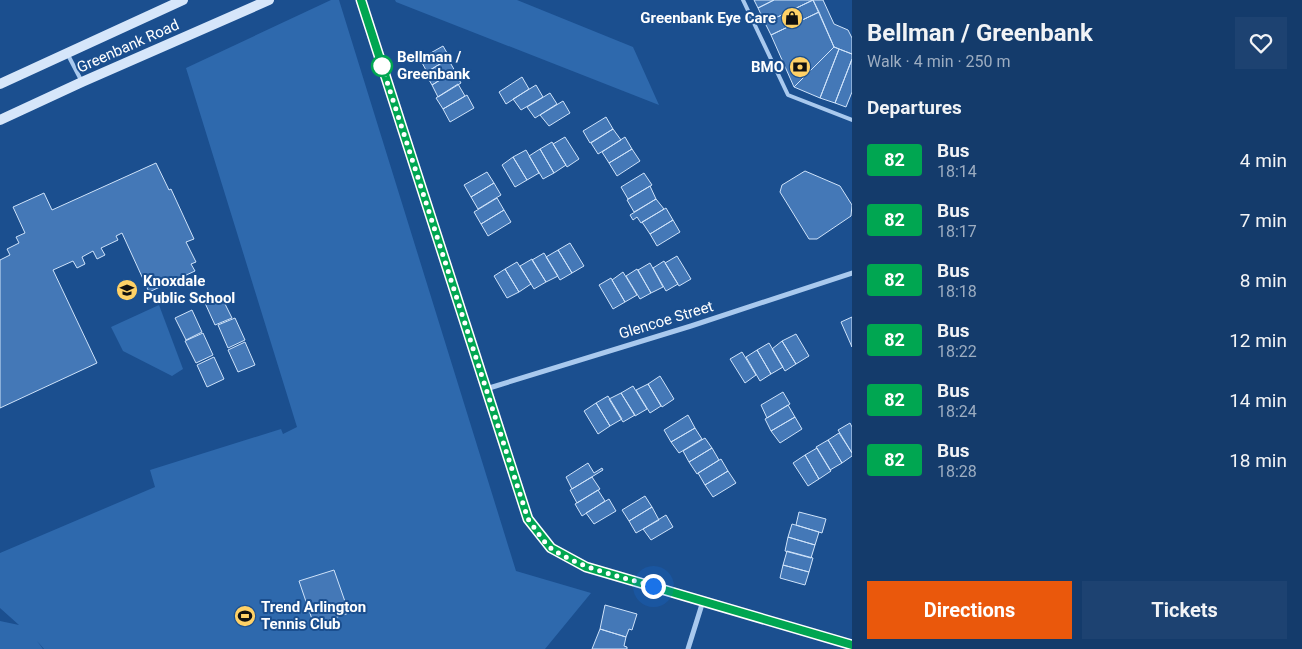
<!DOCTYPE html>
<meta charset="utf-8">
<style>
body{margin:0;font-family:Roboto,sans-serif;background:#1d4271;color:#f1f3f6;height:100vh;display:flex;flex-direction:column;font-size:19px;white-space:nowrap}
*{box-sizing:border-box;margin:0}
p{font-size:16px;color:#9dadc1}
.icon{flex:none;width:28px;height:28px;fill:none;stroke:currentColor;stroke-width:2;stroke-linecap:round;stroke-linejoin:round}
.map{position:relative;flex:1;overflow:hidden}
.drawer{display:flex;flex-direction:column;background:#143b6b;width:450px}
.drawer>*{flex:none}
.badge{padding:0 10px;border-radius:4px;font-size:18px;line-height:32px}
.you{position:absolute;width:25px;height:25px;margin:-12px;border:4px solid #fff;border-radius:50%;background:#1a73e8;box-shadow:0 0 0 8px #1a73e833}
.map>.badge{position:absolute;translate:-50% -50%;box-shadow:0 0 0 2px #fff}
h2{padding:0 15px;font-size:19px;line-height:45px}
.round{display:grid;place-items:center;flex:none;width:52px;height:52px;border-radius:0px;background:#1d4271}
.summary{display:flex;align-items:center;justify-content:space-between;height:85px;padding:0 15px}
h1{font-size:24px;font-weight:700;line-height:38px}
.cta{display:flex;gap:10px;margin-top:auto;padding:10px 15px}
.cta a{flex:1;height:58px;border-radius:0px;background:#ea580c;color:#fff;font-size:20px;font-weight:700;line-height:58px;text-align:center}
.cta a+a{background:#1d4271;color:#f1f3f6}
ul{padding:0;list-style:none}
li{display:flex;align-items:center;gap:15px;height:60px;padding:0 15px}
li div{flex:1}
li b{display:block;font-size:19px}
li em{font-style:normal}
li .badge{min-width:55px;font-weight:700;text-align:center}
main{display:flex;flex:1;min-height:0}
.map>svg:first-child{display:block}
</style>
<main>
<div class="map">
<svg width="852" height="649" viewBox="0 0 852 649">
<rect width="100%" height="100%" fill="#1b4f8f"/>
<path fill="#2e69ad" d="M 331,0 L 339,0 L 516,571 L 591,593 L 545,649 L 44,649 L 37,641 L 43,649 L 0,649 L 0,621 L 19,625 L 0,608 L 0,553 L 155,487 L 150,470 L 281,429 L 283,434 L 297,427 L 186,68 Z
M 395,0 L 517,0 L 633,47 L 659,105 L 396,2 Z
M 159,305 L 183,369 L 172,376 L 123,351 L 111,327 Z"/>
<path fill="#4478b7" stroke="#cfe3fa" d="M 754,0 L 774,0 L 758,8 Z
M 774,0 L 813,0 L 765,23 L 758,8 Z
M 813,0 L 819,12 L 771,35 L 765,23 Z
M 813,0 L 823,0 L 834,24 L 848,30 L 852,38 L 852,54 L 834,47 Z
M 819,12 L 834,47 L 794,87 L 771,35 Z
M 443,46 L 450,58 L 427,72 L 420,59 Z
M 834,47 L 839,49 L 820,98 L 794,87 Z
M 839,49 L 852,54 L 852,59 L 835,103 L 820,98 Z
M 448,59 L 455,71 L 432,85 L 425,73 Z
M 852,59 L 852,92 L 846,107 L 835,103 Z
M 454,71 L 461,83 L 438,97 L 432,85 Z
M 522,77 L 529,89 L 506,104 L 499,92 Z
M 458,84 L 465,96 L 443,109 L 436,98 Z
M 536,85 L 543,97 L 521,110 L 513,99 Z
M 550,93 L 557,104 L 535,118 L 527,107 Z
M 467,95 L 474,108 L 450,122 L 443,109 Z
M 563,101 L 570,113 L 549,126 L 540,115 Z
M 606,117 L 613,129 L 590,143 L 583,131 Z
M 613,129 L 621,140 L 598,154 L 591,143 Z
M 565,137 L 579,159 L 567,167 L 553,144 Z
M 625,137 L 632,149 L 609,163 L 602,152 Z
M 552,142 L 566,165 L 554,173 L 540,149 Z
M 540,149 L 554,173 L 543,179 L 529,156 Z
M 632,149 L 640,161 L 617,176 L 609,163 Z
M 526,150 L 539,173 L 527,180 L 513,157 Z
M 513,157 L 527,180 L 515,187 L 502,165 Z
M 156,163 L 169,190 L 171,189 L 194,239 L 186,242 L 196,262 L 191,264 L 195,271 L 149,292 L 122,233 L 116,236 L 118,240 L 101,248 L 105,255 L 97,259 L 93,251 L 82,257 L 85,264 L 77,268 L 73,261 L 53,270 L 97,363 L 0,408 L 0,260 L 10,255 L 7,249 L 19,243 L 16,237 L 25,233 L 13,207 L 44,193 L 52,210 Z
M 805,171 L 840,186 L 852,205 L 851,216 L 817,239 L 809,239 L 780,192 L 782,185 Z
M 487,172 L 494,183 L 471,197 L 464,185 Z
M 644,173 L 652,185 L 628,199 L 621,187 Z
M 494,183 L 501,195 L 478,209 L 471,197 Z
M 650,186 L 656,199 L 634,212 L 627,200 Z
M 497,198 L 504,210 L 481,224 L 474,212 Z
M 656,199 L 664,209 L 641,223 L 637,217 L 633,220 L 630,215 Z
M 666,208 L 673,220 L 650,234 L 642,222 Z
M 504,210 L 511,222 L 488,236 L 481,224 Z
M 673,220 L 680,232 L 657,246 L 650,234 Z
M 570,243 L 584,266 L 572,273 L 558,250 Z
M 558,250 L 572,273 L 560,280 L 546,257 Z
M 544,253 L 558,276 L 546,282 L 532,260 Z
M 677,256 L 691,279 L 679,286 L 665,263 Z
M 532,259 L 546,282 L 534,289 L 520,266 Z
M 664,261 L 678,284 L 666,291 L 653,268 Z
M 517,262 L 531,284 L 519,292 L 505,269 Z
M 650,263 L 663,287 L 651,293 L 638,270 Z
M 505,269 L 519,292 L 507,298 L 494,276 Z
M 637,269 L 651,293 L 640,299 L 626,276 Z
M 623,272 L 637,295 L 625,302 L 612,280 Z
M 611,278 L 625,302 L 613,309 L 599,285 Z
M 221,296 L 232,318 L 215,325 L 205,303 Z
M 192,310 L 202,332 L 186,340 L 175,318 Z
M 852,317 L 852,347 L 841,322 Z
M 235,318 L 245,340 L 228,348 L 218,325 Z
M 203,333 L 213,355 L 196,363 L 185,341 Z
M 796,334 L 809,356 L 796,364 L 782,341 Z
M 782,341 L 796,364 L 785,371 L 772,349 Z
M 245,342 L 255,365 L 238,372 L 228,350 Z
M 769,343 L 783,367 L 771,374 L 757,350 Z
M 757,350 L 771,374 L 760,381 L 746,357 Z
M 742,352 L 756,375 L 745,383 L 730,359 Z
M 214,357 L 224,379 L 207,387 L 197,365 Z
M 660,376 L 674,399 L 662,407 L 648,384 Z
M 648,384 L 661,406 L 650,413 L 636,390 Z
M 633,386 L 647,409 L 635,416 L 621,393 Z
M 783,392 L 790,404 L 767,418 L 761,405 Z
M 621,393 L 635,415 L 623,422 L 609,399 Z
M 608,396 L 622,419 L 610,426 L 596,403 Z
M 596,403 L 610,426 L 598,434 L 584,411 Z
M 788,405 L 795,417 L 771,431 L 765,419 Z
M 688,415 L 695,428 L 671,442 L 664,430 Z
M 795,417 L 802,429 L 780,443 L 771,431 Z
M 850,423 L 852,427 L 852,453 L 838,430 Z
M 695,428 L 702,439 L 679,453 L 671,442 Z
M 839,433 L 852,453 L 852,456 L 842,463 L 828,440 Z
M 705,438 L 712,448 L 689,462 L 683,451 Z
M 828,440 L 842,463 L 830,470 L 816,447 Z
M 712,448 L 719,460 L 697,474 L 689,462 Z
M 817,448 L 831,471 L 819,479 L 805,455 Z
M 805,455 L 819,479 L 808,486 L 793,463 Z
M 721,459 L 728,471 L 705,485 L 698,473 Z
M 588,463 L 594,473 L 602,468 L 603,470 L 572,489 L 566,477 Z
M 728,471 L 736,483 L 713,497 L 705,485 Z
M 592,477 L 600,489 L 577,503 L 570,490 Z
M 598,490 L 605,501 L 582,516 L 575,504 Z
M 645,496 L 652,507 L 629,521 L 622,510 Z
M 609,499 L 616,511 L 594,524 L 586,513 Z
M 652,507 L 659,520 L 636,533 L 629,521 Z
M 799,512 L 826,519 L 822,533 L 796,525 Z
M 666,515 L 673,527 L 651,540 L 643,529 Z
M 792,524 L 819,532 L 815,545 L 788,537 Z
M 788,537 L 815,545 L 811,558 L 785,551 Z
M 787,551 L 813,558 L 809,572 L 783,565 Z
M 783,565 L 809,572 L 805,585 L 780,578 Z
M 334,570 L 349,613 L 314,625 L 299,581 Z
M 605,605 L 637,614 L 632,630 L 629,629 L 626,637 L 600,629 Z
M 600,629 L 626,637 L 624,646 L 627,647 L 627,649 L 592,649 Z"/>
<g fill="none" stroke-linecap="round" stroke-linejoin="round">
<path stroke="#a9c9ee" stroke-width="4" d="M 743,0 L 788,95 L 852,120
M 67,53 L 81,80"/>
<path stroke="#a9c9ee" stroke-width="5" d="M 486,389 L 691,326 L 852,273
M 688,649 L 703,601"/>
<path stroke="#a9c9ee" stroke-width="9" d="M 361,0 L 528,519 L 551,548 L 586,567 L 852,645"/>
<path stroke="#d6e6fa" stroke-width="10" d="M 0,84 L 183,0
M 0,120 L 82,82 L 269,0"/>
</g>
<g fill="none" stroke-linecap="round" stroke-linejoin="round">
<g stroke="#fff" stroke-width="11">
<path id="line" d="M 361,0 L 528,519 L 551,548 L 586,567 L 852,645"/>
</g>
<use href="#line" stroke="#00a651" stroke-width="8"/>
<path stroke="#fff" stroke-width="5" stroke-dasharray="0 9" d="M 382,66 L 528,519 C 535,528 543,542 552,549 C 582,569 619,576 653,586"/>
</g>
<defs>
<g id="shop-disc" transform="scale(1.125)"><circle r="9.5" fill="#ffd166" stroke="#1b4f8f"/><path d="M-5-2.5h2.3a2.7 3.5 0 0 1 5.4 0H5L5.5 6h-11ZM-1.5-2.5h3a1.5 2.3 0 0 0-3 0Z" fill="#111"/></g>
<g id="bank-disc" transform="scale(1.125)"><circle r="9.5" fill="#ffd166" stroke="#1b4f8f"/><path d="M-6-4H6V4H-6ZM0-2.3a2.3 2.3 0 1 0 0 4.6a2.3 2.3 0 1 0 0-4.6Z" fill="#111"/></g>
<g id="school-disc" transform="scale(1.125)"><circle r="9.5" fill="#ffd166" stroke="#1b4f8f"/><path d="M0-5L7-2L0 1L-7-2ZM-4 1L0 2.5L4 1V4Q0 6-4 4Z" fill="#111"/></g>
<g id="stadium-disc" transform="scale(1.125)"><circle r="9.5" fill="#ffd166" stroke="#1b4f8f"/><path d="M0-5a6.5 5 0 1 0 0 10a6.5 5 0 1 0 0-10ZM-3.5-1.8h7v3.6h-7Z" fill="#111"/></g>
</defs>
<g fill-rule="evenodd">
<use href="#shop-disc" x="792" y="18"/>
<use href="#bank-disc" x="800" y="67"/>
<use href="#school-disc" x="127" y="290"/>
<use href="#stadium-disc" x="245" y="616"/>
</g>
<circle fill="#fff" stroke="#00a651" stroke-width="2.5" cx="382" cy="66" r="10"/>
<g text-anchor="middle" stroke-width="4" stroke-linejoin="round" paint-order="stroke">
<g font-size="15" font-weight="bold" fill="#fff" stroke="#1b4f8f" text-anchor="end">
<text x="776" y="23">Greenbank Eye Care</text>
<text x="784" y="72">BMO</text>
<text x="143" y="286" text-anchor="start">Knoxdale<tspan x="143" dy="17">Public School</tspan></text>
<text x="261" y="612" text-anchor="start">Trend Arlington<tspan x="261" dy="17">Tennis Club</tspan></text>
</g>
<g font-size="15" fill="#fff" stroke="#1b4f8f">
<text transform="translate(128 46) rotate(-24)" y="5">Greenbank Road</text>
<text transform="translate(666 320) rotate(-17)" y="5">Glencoe Street</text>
</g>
<g font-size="15" font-weight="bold" fill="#fff" stroke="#1b4f8f" text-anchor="start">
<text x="397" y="62">Bellman /<tspan x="397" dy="17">Greenbank</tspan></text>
</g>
</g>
</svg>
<div class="you" style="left:653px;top:586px"></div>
</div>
<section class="drawer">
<div class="summary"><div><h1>Bellman / Greenbank</h1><p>Walk · 4 min · 250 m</p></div><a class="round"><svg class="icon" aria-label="heart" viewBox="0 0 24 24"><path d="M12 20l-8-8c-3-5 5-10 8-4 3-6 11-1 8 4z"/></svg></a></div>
<h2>Departures</h2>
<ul>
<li><span class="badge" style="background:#00a651;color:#fff">82</span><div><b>Bus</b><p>18:14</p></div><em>4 min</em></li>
<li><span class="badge" style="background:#00a651;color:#fff">82</span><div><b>Bus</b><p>18:17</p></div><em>7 min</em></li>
<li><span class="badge" style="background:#00a651;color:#fff">82</span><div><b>Bus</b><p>18:18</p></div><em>8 min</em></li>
<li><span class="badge" style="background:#00a651;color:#fff">82</span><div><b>Bus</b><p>18:22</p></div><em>12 min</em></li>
<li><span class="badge" style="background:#00a651;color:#fff">82</span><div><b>Bus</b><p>18:24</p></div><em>14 min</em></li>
<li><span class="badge" style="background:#00a651;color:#fff">82</span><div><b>Bus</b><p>18:28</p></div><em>18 min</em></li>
</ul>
<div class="cta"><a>Directions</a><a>Tickets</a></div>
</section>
</main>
